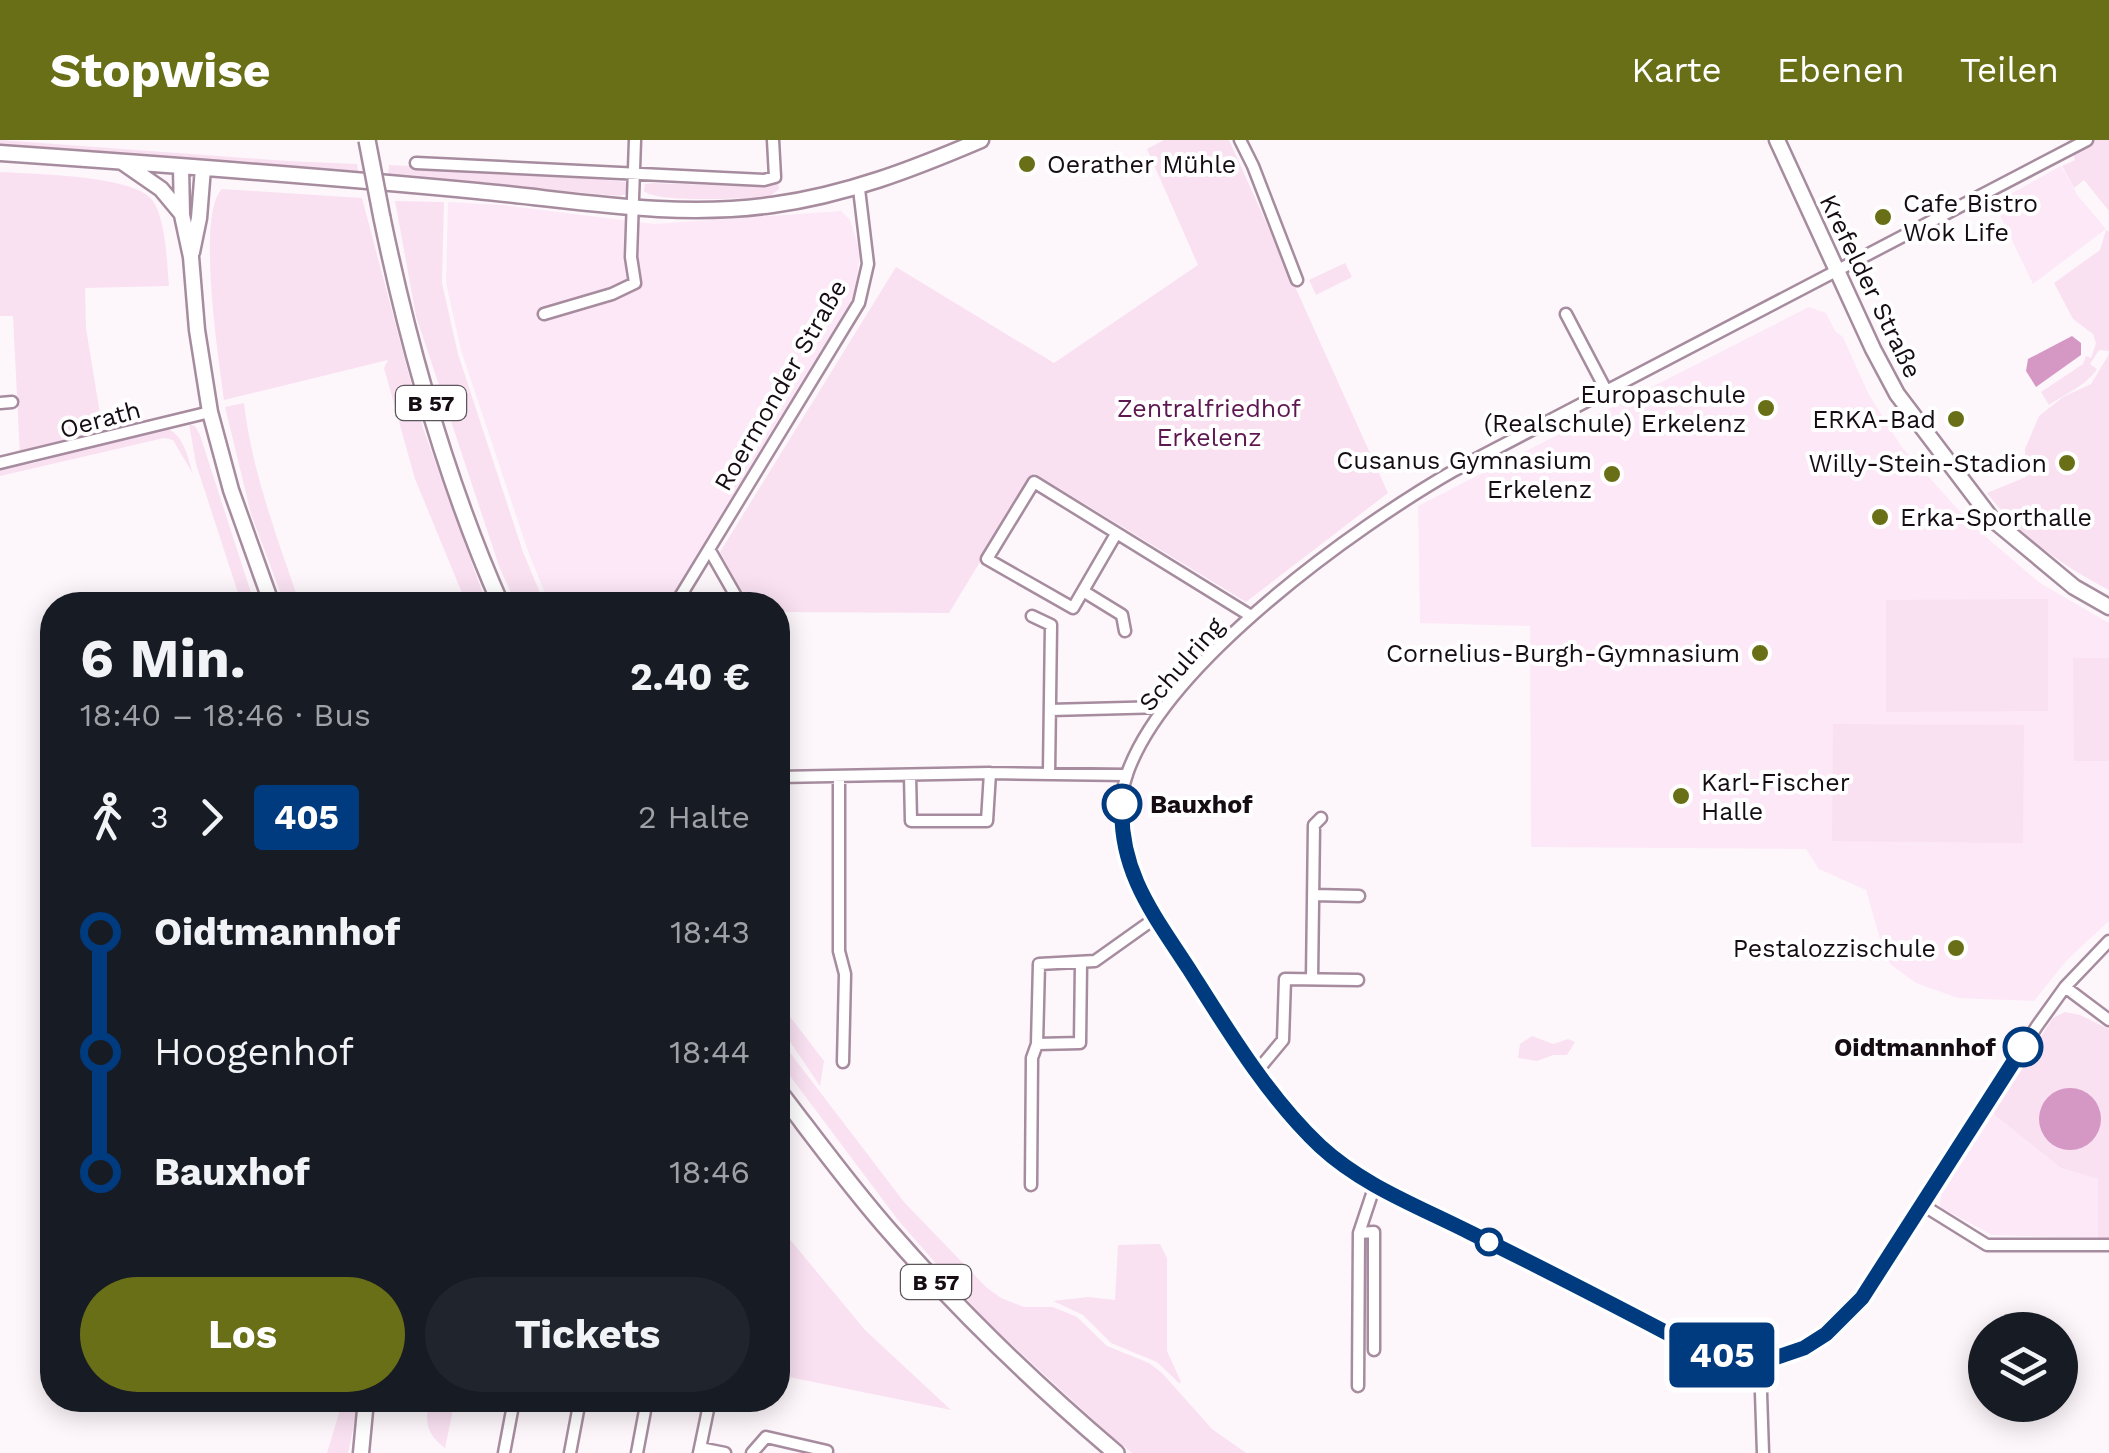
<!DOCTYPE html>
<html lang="de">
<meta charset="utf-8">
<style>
body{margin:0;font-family:"Work Sans",sans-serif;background:#20242c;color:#f1f3f6;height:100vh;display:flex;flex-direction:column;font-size:38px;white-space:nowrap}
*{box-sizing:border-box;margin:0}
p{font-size:32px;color:#9ea1a6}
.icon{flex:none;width:55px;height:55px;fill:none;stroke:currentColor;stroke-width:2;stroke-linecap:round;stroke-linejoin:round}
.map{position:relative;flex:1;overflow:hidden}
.sheet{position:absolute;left:40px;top:452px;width:750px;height:820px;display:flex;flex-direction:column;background:#171b24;border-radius:40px;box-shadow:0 5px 25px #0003}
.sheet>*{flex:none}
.badge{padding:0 20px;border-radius:8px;font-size:35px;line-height:65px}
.fabs{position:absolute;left:1968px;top:1172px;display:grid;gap:20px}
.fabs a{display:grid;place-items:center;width:110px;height:110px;border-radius:50%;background:#171b24;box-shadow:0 5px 25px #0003;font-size:50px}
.map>.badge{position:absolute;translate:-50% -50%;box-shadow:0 0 0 5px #fff}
.legs{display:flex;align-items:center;gap:15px;height:110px;padding:0 40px;font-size:32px}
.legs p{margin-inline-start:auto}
.overview{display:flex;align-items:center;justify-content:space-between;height:170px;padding:0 40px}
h1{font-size:55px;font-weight:700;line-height:75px}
.primary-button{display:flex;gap:20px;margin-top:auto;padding:20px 40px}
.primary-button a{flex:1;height:115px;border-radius:60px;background:#696f16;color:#fff;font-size:40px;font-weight:700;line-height:115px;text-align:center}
.primary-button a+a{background:#20242c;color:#f1f3f6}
ul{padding:0 40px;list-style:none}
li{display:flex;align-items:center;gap:35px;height:120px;font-size:38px}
li i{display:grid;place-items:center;width:15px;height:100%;margin:0 12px;background:currentColor}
li i::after{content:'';width:25px;height:25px;margin:-12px;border:8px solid;border-radius:50%;background:#171b24}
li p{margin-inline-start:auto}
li:first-child i{background:linear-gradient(#0000 50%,currentColor 0)}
li:last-child i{background:linear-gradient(currentColor 50%,#0000 0)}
header{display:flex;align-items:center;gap:60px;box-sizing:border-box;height:140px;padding:0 50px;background:#696f16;color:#fff}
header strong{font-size:48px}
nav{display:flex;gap:55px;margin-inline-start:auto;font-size:35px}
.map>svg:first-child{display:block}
</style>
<header>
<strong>Stopwise</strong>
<nav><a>Karte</a><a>Ebenen</a><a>Teilen</a></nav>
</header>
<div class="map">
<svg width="2109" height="1313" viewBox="0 0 2109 1313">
<rect width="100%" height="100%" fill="#fdf7fb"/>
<path fill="#fde8f7" d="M 2061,26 L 2078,56 L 2106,89 L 2033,144 L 1994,63 Z
M 448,62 L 503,65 L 654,84 L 841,71 L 850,80 L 860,112 L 855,155 L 831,204 L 671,465 L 550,465 L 529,414 L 461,210 L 446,143 Z
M 1809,167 L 1826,173 L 1835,191 L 1843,197 L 1868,253 L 1901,306 L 1972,385 L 2040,443 L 2109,483 L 2109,781 L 2067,820 L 2034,861 L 1958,858 L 1916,843 L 1890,824 L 1884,813 L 1866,750 L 1819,729 L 1806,709 L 1531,707 L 1530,486 L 1420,483 L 1418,366 Z
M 1991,972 L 2061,1028 L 2098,1039 L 2098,1098 L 1992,1095 L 1940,1067 L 1941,1054 Z"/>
<path fill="#f9e1f2" d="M 0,0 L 287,21 L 357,24 L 358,31 L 0,7 Z
M 1164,0 L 1229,0 L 1388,353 L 1246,462 L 1034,333 L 949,473 L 778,472 L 778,465 L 749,465 L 720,412 L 896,127 L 1054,223 L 1198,125 L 1147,9 Z
M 2067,0 L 2109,0 L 2109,71 L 2084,40 L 2074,48 L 2062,26 L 2075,20 Z
M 389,25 L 514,31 L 627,42 L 632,46 L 631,53 L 619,56 L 388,35 Z
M 0,32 C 32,34 136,35 153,61 C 166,80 167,124 169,146 L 85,148 L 86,188 L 103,292 L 20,316 L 13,176 L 0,176 Z
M 778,42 L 779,49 L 768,58 C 742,57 659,64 644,51 L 645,44 L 652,43 L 742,46 Z
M 222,49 L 362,58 L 423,288 L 487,465 L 467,465 L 415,339 L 384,228 L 388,220 L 224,260 C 219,220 196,75 222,49 Z
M 395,61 L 444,62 L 442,143 L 458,214 L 523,412 L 545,465 L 517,465 L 500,429 L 416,176 Z
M 2106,90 L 2109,92 L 2109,211 L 2099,210 L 2090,224 L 2097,229 C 2087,245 2065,254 2049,265 L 2041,252 L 2083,224 L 2086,216 L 2091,218 L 2096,203 L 2093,194 L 2073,179 L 2054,143 L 2100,110 Z
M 1345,123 L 1352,137 L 1316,155 L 1309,140 Z
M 2109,214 L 2109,450 C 2064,427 2017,394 1987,353 L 2026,337 L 2025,309 L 2039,276 L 2063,257 L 2091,244 Z
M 244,263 C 252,333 278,399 300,465 L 285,465 L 251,374 L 225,267 Z
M 189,284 L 195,286 L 200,295 L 255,465 L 242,465 L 196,324 Z
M 161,287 C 183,290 187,315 193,334 L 173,300 L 164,298 L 0,336 L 0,329 L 34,323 Z
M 2048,459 L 2048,571 L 1886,572 L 1886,460 Z
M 2073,518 L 2109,518 L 2109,621 L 2074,621 Z
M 1833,584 L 2024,585 L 2023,703 L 1832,701 Z
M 778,861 L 824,921 L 820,946 L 778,884 Z
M 2065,872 L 2080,875 L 2109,889 L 2109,1098 L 2098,1098 L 2098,1039 L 2061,1028 L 1991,972 L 2053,878 Z
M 1532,896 L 1553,904 L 1568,899 L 1575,902 L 1567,915 L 1553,915 L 1537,921 L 1518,918 L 1520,904 Z
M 778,897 L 904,1062 L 986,1147 L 1001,1158 L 1024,1167 L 1053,1167 L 1077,1177 L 1107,1206 L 1149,1223 L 1162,1233 L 1212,1289 L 1246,1313 L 1132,1313 L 1112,1297 L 984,1179 L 898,1080 L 778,920 Z
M 778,1085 L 865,1190 L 951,1270 L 779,1235 L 789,1184 L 786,1179 L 778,1178 Z
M 1160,1104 L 1167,1118 L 1167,1211 L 1181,1242 L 1179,1243 L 1157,1222 L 1111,1203 L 1083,1175 L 1053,1161 L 1088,1157 L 1115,1160 L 1118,1105 Z
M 343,1260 L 359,1260 L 348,1313 L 327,1313 Z
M 429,1260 L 455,1260 L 445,1308 C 426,1293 425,1284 429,1260 Z"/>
<path fill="#d598c5" d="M 2072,196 L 2081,203 L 2081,215 L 2036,247 L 2026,231 L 2028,219 Z
M2039 979a31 31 0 1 1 62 0a31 31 0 1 1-62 0Z"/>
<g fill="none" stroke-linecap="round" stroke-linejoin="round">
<g stroke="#a68c9e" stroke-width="15">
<path id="street" d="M 1240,0 L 1253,26 L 1297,140
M 2087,0 L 1455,330 C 1355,387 1166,523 1127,634 C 1116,667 1122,707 1135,739 C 1153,786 1187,827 1216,869 C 1248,916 1279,972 1323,1009 C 1373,1050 1434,1073 1491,1102 C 1541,1128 1591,1154 1641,1179 C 1676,1197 1715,1222 1755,1223 C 1804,1224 1851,1174 1876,1137 L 2037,886 L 2065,847 L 2109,801
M 416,23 L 764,40 L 775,37 L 773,0
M 544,174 L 612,154 L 635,143 L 631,117 L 635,0
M 1566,174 L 1607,252
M 0,263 L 12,262
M 0,323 L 210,272
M 1116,394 L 1073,468 L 987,419 L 1034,342 L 1251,476
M 709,409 L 741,465
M 1083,451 L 1122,475 L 1125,491
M 675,465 L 859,163 L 868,124 L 859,49
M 1032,476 L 1051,485 L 1049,633
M 1050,570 L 1164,567
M 910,635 L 911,681 L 987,681 L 990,633
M 778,637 L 990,633 L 1127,635
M 839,637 L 839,811 L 845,834 L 843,922
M 1313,755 L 1359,756
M 1312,839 L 1314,685 L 1321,678
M 2065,847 L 2109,880
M 1037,904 L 1080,903 L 1081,824
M 1258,930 L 1283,900 L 1285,839 L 1358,840
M 1031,1045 L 1032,918 L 1037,904 L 1039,824 L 1095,821 L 1154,779
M 1921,1064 L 1987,1105 L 2109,1105
M 1359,1093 L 1374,1092 L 1374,1210
M 1760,1223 L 1763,1313
M 1358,1246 L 1359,1093 L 1375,1045
M 700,1308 L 725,1313
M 504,1313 L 514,1260
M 570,1313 L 580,1260
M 637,1313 L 647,1260
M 699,1313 L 710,1260
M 752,1313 L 766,1297 L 827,1311"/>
</g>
<g stroke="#a68c9e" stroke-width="19">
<path id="secondary" d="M 1777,0 L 1873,209 L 1897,254 L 1991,378 L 2074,447 L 2109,467
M 0,13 C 159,24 318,36 477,51 C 575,60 673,79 772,65 C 846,55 913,29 981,0
M 122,22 L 161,49 L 181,73
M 181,27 L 182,75 L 191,117 L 197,190 L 210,272 L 231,350 L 272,465
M 192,112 L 199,78 L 203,28
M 361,1313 L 366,1260"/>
</g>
<g stroke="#a68c9e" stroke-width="20">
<path id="primary" d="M 382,78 C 409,208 447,343 501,465
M 778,950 C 815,998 851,1048 892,1094 C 961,1173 1036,1245 1116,1313"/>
</g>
<use href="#street" stroke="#fff" stroke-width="10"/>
<use href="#secondary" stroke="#fff" stroke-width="14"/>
<use href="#primary" stroke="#fff" stroke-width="15"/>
<g stroke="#a68c9e" stroke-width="20" stroke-linecap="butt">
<path id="primary-bridge" d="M 367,0 L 382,78"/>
</g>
<use href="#primary-bridge" stroke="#fff" stroke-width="15"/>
</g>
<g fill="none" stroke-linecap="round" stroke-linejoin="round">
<g stroke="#fff" stroke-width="22">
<path id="line-1" d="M 1122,664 C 1119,732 1154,775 1189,829 C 1227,889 1268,957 1320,1006 C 1363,1046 1420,1067 1471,1093 C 1544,1129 1616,1166 1688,1204 L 1740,1221 L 1760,1223 L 1804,1208 L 1826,1194 L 1862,1158 L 2023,907"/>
</g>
<use href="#line-1" stroke="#003b80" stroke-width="15"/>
</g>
<g fill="#696f16" stroke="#fff" stroke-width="4">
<circle cx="1027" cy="24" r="10"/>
<circle cx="1883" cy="77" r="10"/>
<circle cx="1766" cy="268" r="10"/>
<circle cx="1956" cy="279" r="10"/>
<circle cx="2067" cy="323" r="10"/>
<circle cx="1612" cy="334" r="10"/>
<circle cx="1880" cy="377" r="10"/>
<circle cx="1760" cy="513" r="10"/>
<circle cx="1681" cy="656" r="10"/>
<circle cx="1956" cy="808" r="10"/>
</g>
<g fill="#fff" stroke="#003b80" stroke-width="5">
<circle cx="1122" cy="664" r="18"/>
<circle cx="2023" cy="907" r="18"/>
<circle cx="1489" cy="1102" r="12"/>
</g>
<g text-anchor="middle" stroke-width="8" stroke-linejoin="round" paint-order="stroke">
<g fill="#fff" stroke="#5c565a" stroke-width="2.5">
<rect x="396" y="246" width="70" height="34" rx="8"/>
<rect x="901" y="1125" width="70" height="34" rx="8"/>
</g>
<g font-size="22" font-weight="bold" fill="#160d14">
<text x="431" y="271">B 57</text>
<text x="936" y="1150">B 57</text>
</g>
<g font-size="25" fill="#160d14" stroke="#fff" text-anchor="end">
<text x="1047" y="33" text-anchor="start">Oerather Mühle</text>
<text x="1903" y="72" text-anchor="start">Cafe Bistro<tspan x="1903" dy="29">Wok Life</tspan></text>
<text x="1746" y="263">Europaschule<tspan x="1746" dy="29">(Realschule) Erkelenz</tspan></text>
<text x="1936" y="288">ERKA-Bad</text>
<text x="1592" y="329">Cusanus Gymnasium<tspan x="1592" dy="29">Erkelenz</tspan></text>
<text x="2047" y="332">Willy-Stein-Stadion</text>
<text x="1900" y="386" text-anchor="start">Erka-Sporthalle</text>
<text x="1740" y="522">Cornelius-Burgh-Gymnasium</text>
<text x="1701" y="651" text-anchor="start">Karl-Fischer<tspan x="1701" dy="29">Halle</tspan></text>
<text x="1936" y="817">Pestalozzischule</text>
</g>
<g font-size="25" fill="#160d14" stroke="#fff">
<text transform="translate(1871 146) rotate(64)" y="9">Krefelder Straße</text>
<text transform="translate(780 245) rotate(-60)" y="9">Roermonder Straße</text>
<text transform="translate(100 279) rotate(-15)" y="9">Oerath</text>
<text transform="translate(1181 524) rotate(-49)" y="9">Schulring</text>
</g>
<g font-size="25" fill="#5e1851" stroke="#fff">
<text x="1209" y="277">Zentralfriedhof<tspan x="1209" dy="29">Erkelenz</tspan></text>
</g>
<g font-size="25" font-weight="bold" fill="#160d14" stroke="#fff" text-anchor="start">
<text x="1150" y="673">Bauxhof</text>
<text x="1996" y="916" text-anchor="end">Oidtmannhof</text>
</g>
</g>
</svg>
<div class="fabs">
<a><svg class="icon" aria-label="layers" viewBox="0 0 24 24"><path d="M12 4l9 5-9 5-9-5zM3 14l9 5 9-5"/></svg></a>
</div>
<b class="badge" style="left:1722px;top:1215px;background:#003b80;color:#fff">405</b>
<section class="sheet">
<div class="overview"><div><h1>6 Min.</h1><p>18:40 – 18:46 · Bus</p></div><b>2.40 €</b></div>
<div class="legs"><svg class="icon" aria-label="walk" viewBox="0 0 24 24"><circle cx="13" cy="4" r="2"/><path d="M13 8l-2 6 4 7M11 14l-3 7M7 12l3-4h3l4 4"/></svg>3<svg class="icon" aria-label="forward" viewBox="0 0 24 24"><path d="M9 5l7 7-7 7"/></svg><b class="badge" style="background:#003b80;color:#fff">405</b><p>2 Halte</p></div>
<ul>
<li><i style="color:#003b80"></i><b>Oidtmannhof</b><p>18:43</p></li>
<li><i style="color:#003b80"></i><span>Hoogenhof</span><p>18:44</p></li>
<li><i style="color:#003b80"></i><b>Bauxhof</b><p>18:46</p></li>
</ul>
<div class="primary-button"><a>Los</a><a>Tickets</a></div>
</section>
</div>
